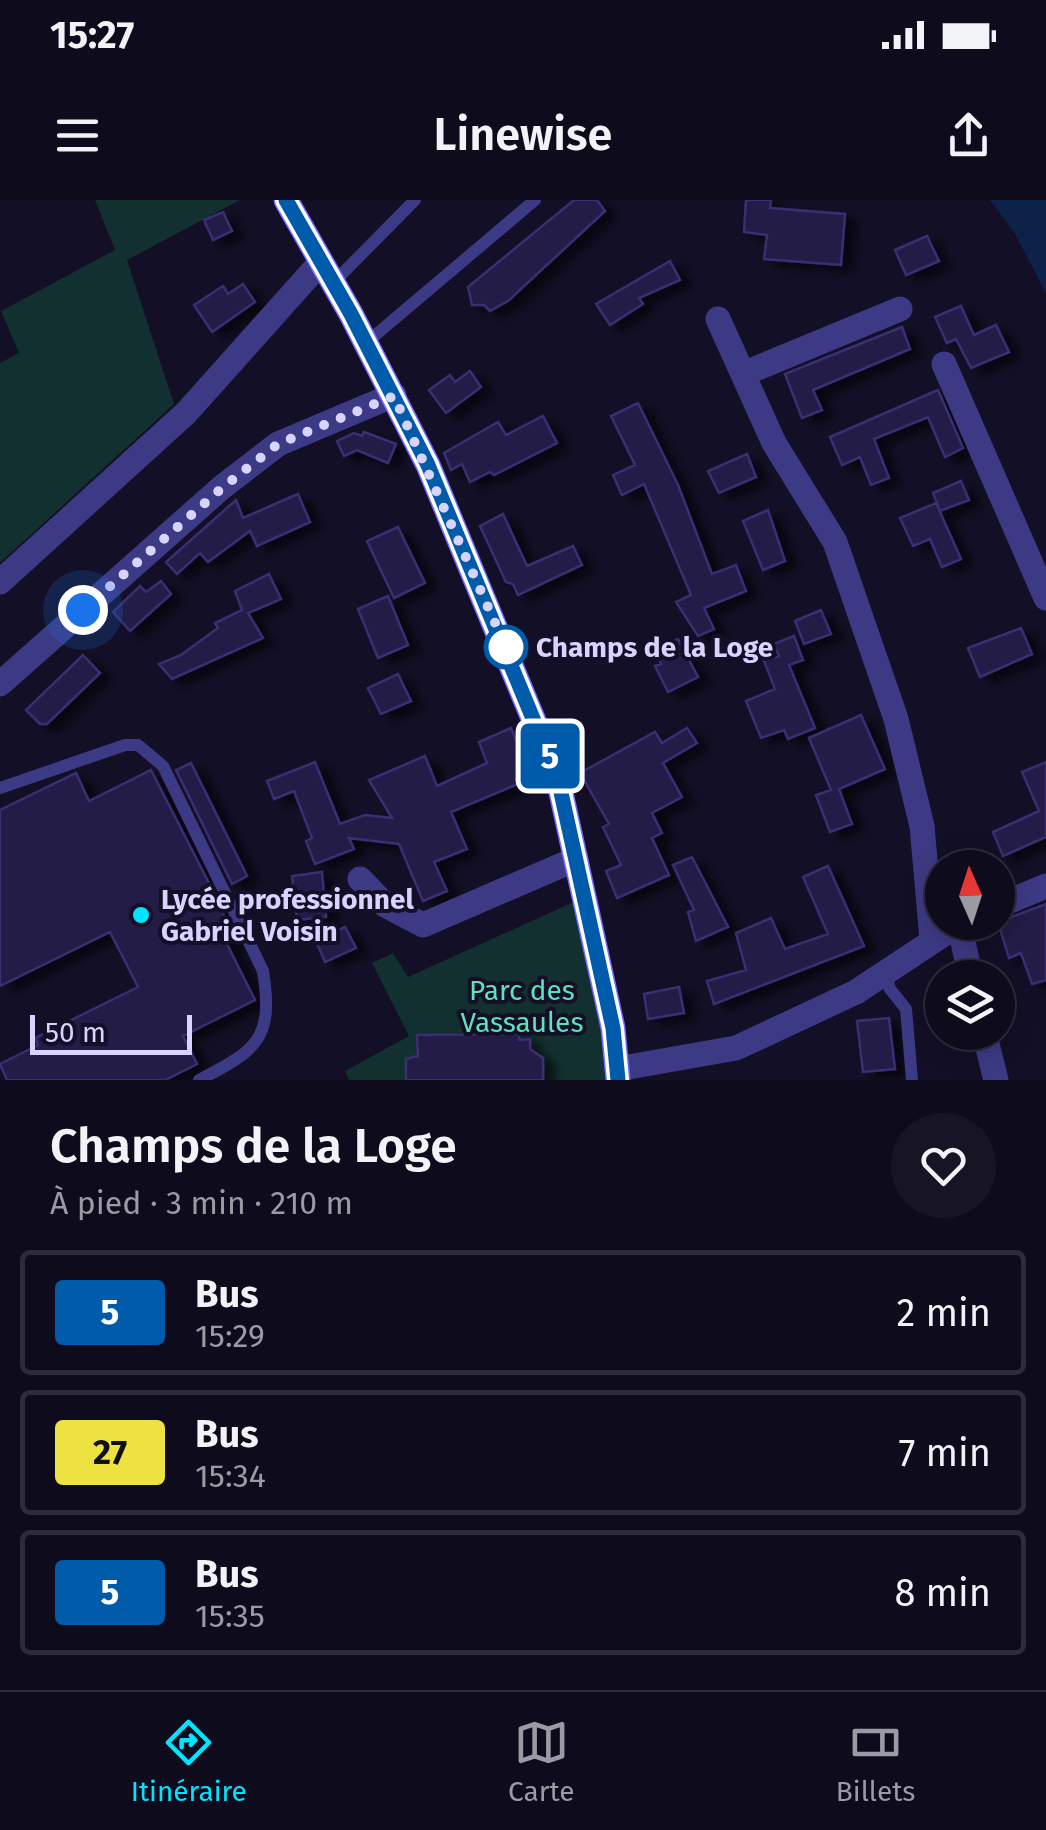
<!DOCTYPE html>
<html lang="fr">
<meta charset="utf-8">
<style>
body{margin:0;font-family:"Fira Sans",sans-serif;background:#171425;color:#f1f3f6;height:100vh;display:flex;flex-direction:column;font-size:38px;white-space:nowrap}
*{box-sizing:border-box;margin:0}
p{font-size:32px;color:#9b9ba3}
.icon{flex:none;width:55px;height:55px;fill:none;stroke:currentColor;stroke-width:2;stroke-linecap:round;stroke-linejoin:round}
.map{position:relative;height:880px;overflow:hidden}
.details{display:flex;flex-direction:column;background:#0e0b1c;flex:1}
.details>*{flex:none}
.badge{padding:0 20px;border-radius:8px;font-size:35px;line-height:65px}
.needle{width:65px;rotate:357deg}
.controls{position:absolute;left:925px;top:650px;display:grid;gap:20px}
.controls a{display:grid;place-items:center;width:90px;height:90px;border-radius:50%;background:#0e0b1c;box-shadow:0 5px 25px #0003,0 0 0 2px #2e2b3b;font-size:50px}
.scale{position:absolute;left:30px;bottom:25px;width:162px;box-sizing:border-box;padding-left:10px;border:5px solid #d9d4ff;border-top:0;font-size:28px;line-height:35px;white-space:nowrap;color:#d9d4ff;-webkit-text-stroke:8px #130f26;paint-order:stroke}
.you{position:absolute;width:50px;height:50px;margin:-25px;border:8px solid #fff;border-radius:50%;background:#1a73e8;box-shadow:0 0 0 15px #1a73e833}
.map>.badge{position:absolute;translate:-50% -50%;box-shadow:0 0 0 5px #fff}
.round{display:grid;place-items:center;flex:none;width:105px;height:105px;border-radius:52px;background:#171425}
.overview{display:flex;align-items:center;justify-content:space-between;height:170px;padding:0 50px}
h1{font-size:48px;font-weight:600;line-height:75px}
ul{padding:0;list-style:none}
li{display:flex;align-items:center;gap:30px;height:125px;margin:0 20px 15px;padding:0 30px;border:5px solid #2e2b3b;border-radius:10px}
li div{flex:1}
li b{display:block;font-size:38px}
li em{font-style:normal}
li .badge{min-width:110px;font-weight:700;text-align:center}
.status{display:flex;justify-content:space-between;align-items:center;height:70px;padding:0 50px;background:#0e0b1c;direction:ltr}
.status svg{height:28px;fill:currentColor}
header{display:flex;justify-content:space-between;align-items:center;height:130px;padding:0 50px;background:#0e0b1c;font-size:45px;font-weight:600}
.menu{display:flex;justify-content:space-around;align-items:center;height:140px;border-top:2px solid #2e2b3b;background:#0e0b1c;font-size:28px;color:#9b9ba3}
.menu a{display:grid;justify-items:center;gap:5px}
.menu .active{color:#00e5ff}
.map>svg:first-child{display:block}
</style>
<div class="status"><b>15:27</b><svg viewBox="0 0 49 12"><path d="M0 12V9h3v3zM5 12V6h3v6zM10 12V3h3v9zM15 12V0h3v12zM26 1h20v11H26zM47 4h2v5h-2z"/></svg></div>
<header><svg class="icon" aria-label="menu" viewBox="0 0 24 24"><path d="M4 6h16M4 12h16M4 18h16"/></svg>Linewise<svg class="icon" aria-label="share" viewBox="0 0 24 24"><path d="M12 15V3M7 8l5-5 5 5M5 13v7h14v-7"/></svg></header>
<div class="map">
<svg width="1046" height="880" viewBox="0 0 1046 880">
<defs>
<filter id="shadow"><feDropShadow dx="11" dy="6" stdDeviation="5" flood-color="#0009"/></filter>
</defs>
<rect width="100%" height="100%" fill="#130f26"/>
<path fill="#12302f" d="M 95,0 L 240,0 L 127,60 L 174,204 L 0,363 L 0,163 L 19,153 L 1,111 L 115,50 Z
M 576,701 L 614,880 L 349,880 L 345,871 L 409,836 L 372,763 L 393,753 L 408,777 Z"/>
<path fill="#0c2248" d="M 990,0 L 1046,0 L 1046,93 L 1014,32 Z"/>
<path fill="#241b47" stroke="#3b2d73" stroke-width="2.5" filter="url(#shadow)" d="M 574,0 L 597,0 L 605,11 L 508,101 L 490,111 L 484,105 L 472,105 L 468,87 Z
M 746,0 L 771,0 L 770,8 L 845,14 L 841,65 L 764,59 L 767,35 L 744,32 Z
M 223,12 L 232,31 L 213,40 L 204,20 Z
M 927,36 L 939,61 L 906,75 L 895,50 Z
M 670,61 L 680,80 L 639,98 L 643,104 L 610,125 L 596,104 Z
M 243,84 L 255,102 L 212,132 L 194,105 L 223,86 L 228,94 Z
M 961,106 L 974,135 L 996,125 L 1009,152 L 971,168 L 956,139 L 947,143 L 935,117 Z
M 902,127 L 910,149 L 813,190 L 822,210 L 802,218 L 785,174 Z
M 470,171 L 481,187 L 446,213 L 429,190 L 450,175 L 455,182 Z
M 938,190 L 963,248 L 945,257 L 928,217 L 874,239 L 889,278 L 871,285 L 860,257 L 842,265 L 830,237 Z
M 638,203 L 678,285 L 712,374 L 736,365 L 746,391 L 704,408 L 714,429 L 698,436 L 676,402 L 691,395 L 644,284 L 622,295 L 613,275 L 635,265 L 611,216 Z
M 543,216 L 557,243 L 494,275 L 490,272 L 470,282 L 462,264 L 451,270 L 444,253 L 498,222 L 506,235 Z
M 364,232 L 396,244 L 388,263 L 357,250 L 344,256 L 337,241 L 354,233 L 362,236 Z
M 747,254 L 756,277 L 719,293 L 708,271 Z
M 961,281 L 969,300 L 940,311 L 933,293 Z
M 298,294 L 310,322 L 257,346 L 250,331 L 208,362 L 200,353 L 177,374 L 166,362 L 236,300 L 243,318 Z
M 936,303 L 961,359 L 942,367 L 930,339 L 913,346 L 900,318 Z
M 768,310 L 785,361 L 763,370 L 743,321 Z
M 503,314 L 527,366 L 573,346 L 582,365 L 518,395 L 513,384 L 506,382 L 480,326 Z
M 398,327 L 425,383 L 394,398 L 367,341 Z
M 269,374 L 281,399 L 248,413 L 263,438 L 172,479 L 159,464 L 181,455 L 218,428 L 215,423 L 242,410 L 235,391 Z
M 161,381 L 171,394 L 130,431 L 113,412 L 140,386 L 146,392 Z
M 388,396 L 408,445 L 378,458 L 358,409 Z
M 821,410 L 831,434 L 804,444 L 795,421 Z
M 1021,428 L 1032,454 L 980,477 L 968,448 Z
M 794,436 L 803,460 L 789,465 L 815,528 L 788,539 L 784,530 L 761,538 L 746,501 L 775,489 L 764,461 L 779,456 L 774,444 Z
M 678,439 L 698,477 L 668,492 L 655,466 L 661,464 L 655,451 Z
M 83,455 L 100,473 L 47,524 L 40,524 L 26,510 Z
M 398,474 L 411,501 L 381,514 L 368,488 Z
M 861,515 L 885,569 L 839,589 L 852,624 L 830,632 L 816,595 L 831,590 L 809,538 Z
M 511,528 L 529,573 L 516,579 L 518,584 L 451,612 L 467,649 L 434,662 L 447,691 L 423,701 L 399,644 L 349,638 L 354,649 L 315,664 L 306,641 L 312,638 L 294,591 L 274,599 L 267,581 L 315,562 L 340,624 L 365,615 L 392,618 L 369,580 L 425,556 L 437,586 L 487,563 L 479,542 Z
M 687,528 L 697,543 L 663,563 L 682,597 L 652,613 L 662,633 L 652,638 L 669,675 L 617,698 L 606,671 L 621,665 L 603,627 L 609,624 L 580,573 L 655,532 L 662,543 Z
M 1046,562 L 1046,637 L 1003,656 L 993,632 L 1039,611 L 1022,572 Z
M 191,563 L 247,676 L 232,684 L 176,570 Z
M 151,570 L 214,693 L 235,740 L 227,744 L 255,800 L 183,836 L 197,864 L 165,880 L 7,880 L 0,864 L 38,845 L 35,838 L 138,787 L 110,732 L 0,786 L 0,610 L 76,573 L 89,601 Z
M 692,657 L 728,727 L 696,741 L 688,712 L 694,710 L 673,665 Z
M 828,666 L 864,746 L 714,804 L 707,781 L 746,770 L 736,733 L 771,718 L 785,749 L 828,734 L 803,677 Z
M 322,672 L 326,717 L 297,720 L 292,676 Z
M 1046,704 L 1046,780 L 1032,784 L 1021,753 L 1009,758 L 998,722 Z
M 345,727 L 356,748 L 325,762 L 316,741 Z
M 679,787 L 684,813 L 648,819 L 644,794 Z
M 889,818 L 895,869 L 863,872 L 857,821 Z
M 519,834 L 519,840 L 530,839 L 530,849 L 543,858 L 543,880 L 406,880 L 406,859 L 418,856 L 417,835 Z"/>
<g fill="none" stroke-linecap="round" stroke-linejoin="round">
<path stroke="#3d3a85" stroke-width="12" d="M 333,83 L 415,0
M 366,143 L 535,0
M 0,588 L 125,545 L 138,545 L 163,566 L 263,771 C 274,839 257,850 199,880
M 885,771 L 890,789 L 906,809 L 912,880"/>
<path stroke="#3d3a85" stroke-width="25" d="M 718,119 L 774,243 L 835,342 L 896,519 L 922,626 L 932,739
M 944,164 L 1046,398
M 743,174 L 900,109
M 0,382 L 186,213 L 321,62
M 0,484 L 221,288 L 278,244 L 394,195
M 360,679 L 385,705 L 423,725 L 576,659
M 998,706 L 1046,686
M 959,724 L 971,778
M 984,832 L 996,880
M 617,869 L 736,848 L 856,792 L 962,722"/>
<path stroke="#6f6bff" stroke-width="25" d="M 286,0 L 351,114 L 428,265 L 558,579 L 613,828 L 618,880"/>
</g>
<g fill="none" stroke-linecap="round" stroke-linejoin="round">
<g stroke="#fff" stroke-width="22">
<path id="line" d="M 286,0 L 351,114 L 428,265 L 558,579 L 613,828 L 618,880"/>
</g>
<use href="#line" stroke="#005baa" stroke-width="15"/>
<path stroke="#d9d4ff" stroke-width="10" stroke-dasharray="0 18" d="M 83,410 L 222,288 L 278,244 L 394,196 L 508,452 L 506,447"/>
</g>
<circle fill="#fff" stroke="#005baa" stroke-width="5" cx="506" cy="447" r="20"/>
<circle fill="#00e5ff" stroke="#130f26" stroke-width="4" cx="141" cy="715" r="10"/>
<g text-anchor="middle" stroke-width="8" stroke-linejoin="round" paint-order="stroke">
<g font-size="28" font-weight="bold" fill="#d9d4ff" stroke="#130f26" text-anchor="start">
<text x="536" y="457">Champs de la Loge</text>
</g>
<g font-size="28" font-weight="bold" fill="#d9d4ff" stroke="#130f26" text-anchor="start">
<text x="161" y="709">Lycée professionnel<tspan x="161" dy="32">Gabriel Voisin</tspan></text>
</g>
<g font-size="28" fill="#5fe0c0" stroke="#130f26">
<text x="522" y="800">Parc des<tspan x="522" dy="32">Vassaules</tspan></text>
</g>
</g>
</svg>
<div class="controls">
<a><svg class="needle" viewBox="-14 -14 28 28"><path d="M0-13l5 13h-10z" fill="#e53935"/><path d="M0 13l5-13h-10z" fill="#9b9ba3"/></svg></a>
<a><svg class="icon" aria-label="layers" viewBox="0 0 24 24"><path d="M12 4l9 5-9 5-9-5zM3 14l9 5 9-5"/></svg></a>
</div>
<div class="scale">50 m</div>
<div class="you" style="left:83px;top:410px"></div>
<b class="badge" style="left:550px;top:556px;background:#005baa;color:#fff">5</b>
</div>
<section class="details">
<div class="overview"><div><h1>Champs de la Loge</h1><p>À pied · 3 min · 210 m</p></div><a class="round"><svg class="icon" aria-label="heart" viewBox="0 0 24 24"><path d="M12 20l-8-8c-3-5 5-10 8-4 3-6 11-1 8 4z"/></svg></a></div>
<ul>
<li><span class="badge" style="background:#005baa;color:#fff">5</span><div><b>Bus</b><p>15:29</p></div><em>2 min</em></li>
<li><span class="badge" style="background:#eee142;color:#111">27</span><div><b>Bus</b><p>15:34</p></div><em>7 min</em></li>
<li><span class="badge" style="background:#005baa;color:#fff">5</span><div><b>Bus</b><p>15:35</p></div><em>8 min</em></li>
</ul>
</section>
<nav class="menu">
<a class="active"><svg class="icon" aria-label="directions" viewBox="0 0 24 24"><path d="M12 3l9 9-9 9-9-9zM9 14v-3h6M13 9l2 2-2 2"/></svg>Itinéraire</a>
<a><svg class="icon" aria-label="map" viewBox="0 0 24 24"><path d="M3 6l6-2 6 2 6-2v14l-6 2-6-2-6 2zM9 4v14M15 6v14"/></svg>Carte</a>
<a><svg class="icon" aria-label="tickets" viewBox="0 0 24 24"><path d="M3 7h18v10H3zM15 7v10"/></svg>Billets</a>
</nav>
